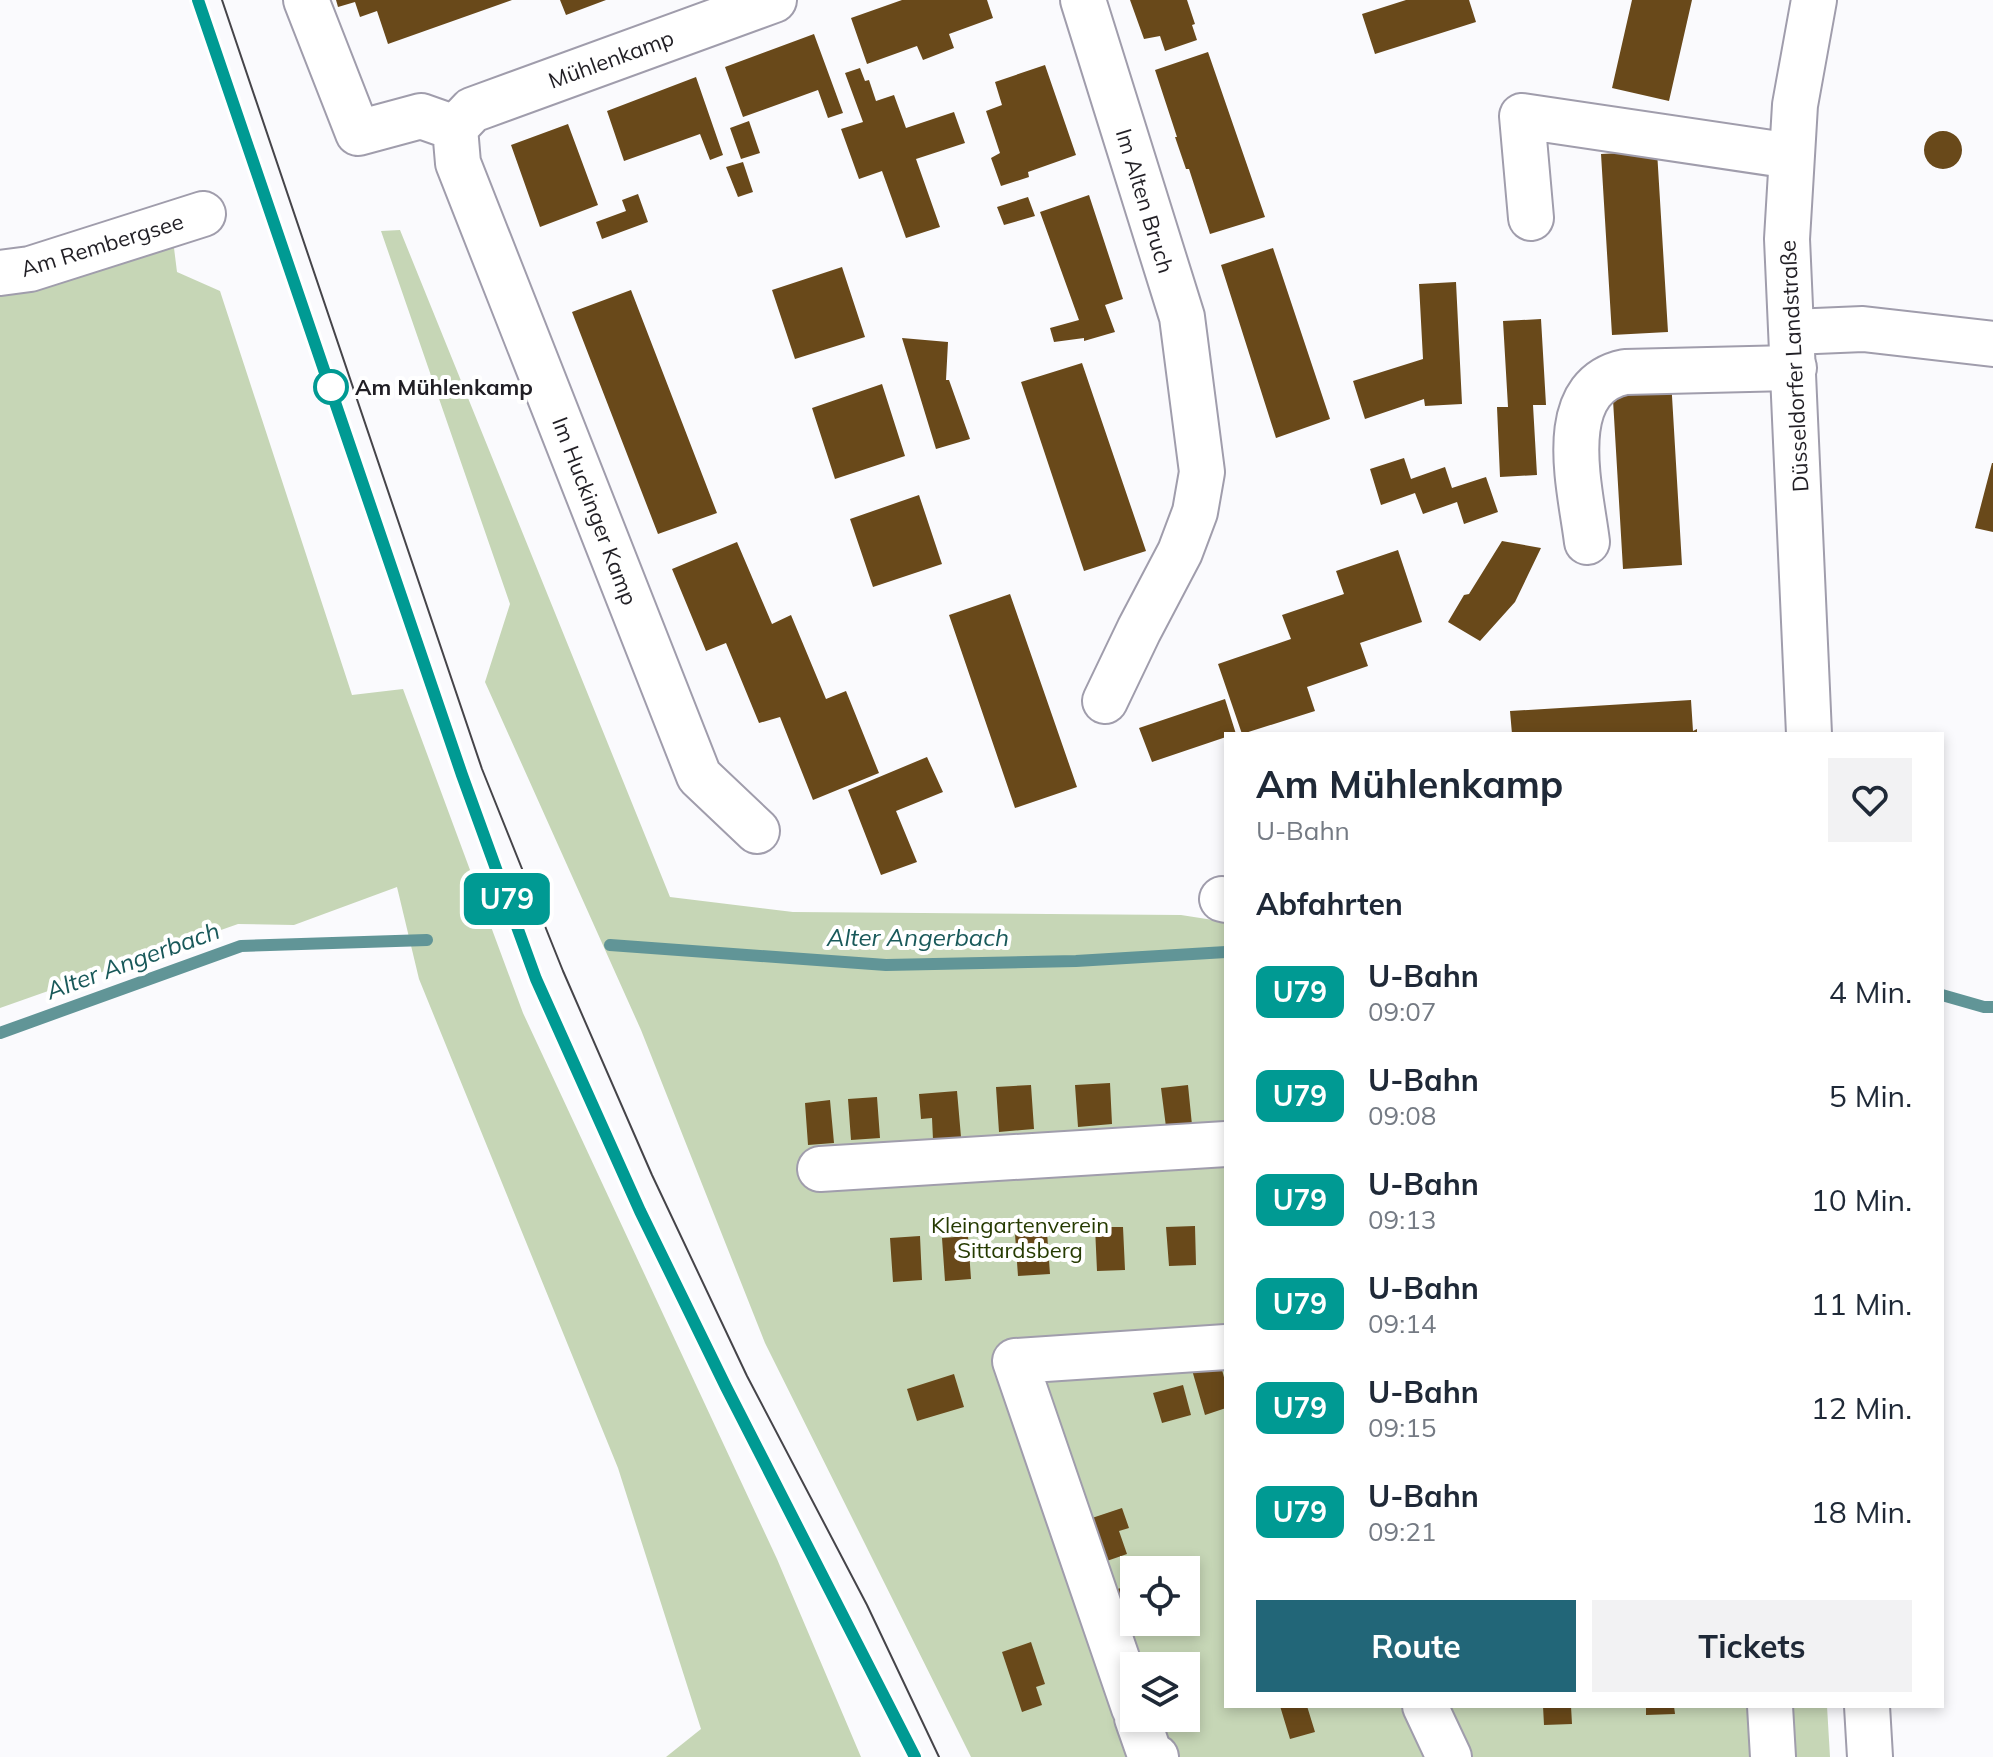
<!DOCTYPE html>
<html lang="de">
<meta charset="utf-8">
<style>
body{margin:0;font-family:Mulish,sans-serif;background:#f2f2f3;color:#1f2937;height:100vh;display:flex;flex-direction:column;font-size:30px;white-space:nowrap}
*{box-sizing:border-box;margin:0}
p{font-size:26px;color:#747a83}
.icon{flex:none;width:44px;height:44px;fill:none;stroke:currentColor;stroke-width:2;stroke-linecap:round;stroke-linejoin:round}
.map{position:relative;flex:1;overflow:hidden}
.side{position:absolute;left:1224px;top:732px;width:720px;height:976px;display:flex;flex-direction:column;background:#fff;border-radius:0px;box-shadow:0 4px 12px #0003}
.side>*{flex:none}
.badge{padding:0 16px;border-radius:12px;font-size:28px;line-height:52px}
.buttons{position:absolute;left:1120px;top:1556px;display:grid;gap:16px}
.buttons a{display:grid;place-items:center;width:80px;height:80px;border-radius:0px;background:#fff;box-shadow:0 4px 12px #0003;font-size:40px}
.map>.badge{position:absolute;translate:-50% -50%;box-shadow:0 0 0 4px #fff}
h2{padding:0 32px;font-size:30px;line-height:72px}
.round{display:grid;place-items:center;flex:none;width:84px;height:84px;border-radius:0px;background:#f2f2f3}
.headline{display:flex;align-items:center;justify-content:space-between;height:136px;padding:0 32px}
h1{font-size:38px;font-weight:700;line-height:60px}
.action{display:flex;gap:16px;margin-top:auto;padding:16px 32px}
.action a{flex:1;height:92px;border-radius:0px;background:#226678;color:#fff;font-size:32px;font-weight:700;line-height:92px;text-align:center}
.action a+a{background:#f2f2f3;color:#1f2937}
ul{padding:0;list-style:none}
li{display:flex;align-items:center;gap:24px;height:104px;padding:0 32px}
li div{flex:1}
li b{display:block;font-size:30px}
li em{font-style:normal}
li .badge{min-width:88px;font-weight:700;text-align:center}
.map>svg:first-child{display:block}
</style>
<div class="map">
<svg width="1993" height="1757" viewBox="0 0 1993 1757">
<rect width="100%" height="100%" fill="#fafafd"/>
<path fill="#c6d6b6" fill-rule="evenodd" d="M 171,224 L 177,272 L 220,291 L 352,695 L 403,689 L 523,1013 L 777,1559 L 861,1757 L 666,1757 L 701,1729 L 618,1468 L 419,979 L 397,887 L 294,925 L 238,924 L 0,1008 L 0,273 Z
M 400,230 L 670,897 L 793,912 L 1181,915 L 1226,922 L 1226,1706 L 1827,1706 L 1830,1757 L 971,1757 L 765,1343 L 641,1030 L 485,682 L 510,604 L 381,231 ZM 1134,1570 L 1186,1570 L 1186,1622 L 1134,1622 ZM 1134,1666 L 1186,1666 L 1186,1718 L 1134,1718 Z"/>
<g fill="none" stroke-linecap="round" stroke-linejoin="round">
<path stroke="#619597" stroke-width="12" d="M 610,945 L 886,965 L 1076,961 L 1226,952
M 1942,995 L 1984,1007 L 1993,1007
M 0,1033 L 241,946 L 427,940"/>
</g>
<path fill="#69491a" d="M 336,0 L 512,0 L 388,44 L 377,11 L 360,17 L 355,2 L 338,7 Z
M 560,0 L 606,0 L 566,15 Z
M 902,0 L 987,0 L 993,18 L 949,34 L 954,48 L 923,60 L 917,46 L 867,64 L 851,18 Z
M 1130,0 L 1187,0 L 1195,24 L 1192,25 L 1197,40 L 1165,51 L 1160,36 L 1144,39 Z
M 1406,0 L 1469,0 L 1476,22 L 1375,54 L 1362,14 Z
M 1632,0 L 1692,0 L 1669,101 L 1612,88 Z
M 814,34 L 843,113 L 828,118 L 818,90 L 743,117 L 725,67 Z
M 1208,52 L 1265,217 L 1210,234 L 1189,169 L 1186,169 L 1175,137 L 1177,137 L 1155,70 Z
M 1045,65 L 1076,155 L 1028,172 L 1029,177 L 1001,186 L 991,158 L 1000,153 L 986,111 L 1002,105 L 995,82 Z
M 860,68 L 865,81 L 869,80 L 876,101 L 894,95 L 906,128 L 954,112 L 965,143 L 916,159 L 940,227 L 906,238 L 882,171 L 859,179 L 841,129 L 863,122 L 845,73 Z
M 696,77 L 723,155 L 710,160 L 700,134 L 624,161 L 607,111 Z
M 749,121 L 760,153 L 741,159 L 730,128 Z
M 568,124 L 598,205 L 540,227 L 511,145 Z
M1924 150a19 19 0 1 1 38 0a19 19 0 1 1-38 0Z
M 1657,151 L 1668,332 L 1612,335 L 1601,154 Z
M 743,162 L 753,192 L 738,197 L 726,167 Z
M 638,194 L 648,222 L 602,239 L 596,222 L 626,211 L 622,200 Z
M 1089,195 L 1123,299 L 1105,305 L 1115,332 L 1084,341 L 1084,338 L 1054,342 L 1050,328 L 1079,320 L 1040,212 Z
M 1028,197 L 1035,216 L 1004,225 L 997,207 Z
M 1273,248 L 1330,419 L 1276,438 L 1221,265 Z
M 842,267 L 865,337 L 795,359 L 772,290 Z
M 1456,282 L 1462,404 L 1425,406 L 1424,399 L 1365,419 L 1353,381 L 1423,359 L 1419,284 Z
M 631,290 L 717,513 L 658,534 L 572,312 Z
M 1541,319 L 1546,405 L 1533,405 L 1537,475 L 1500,477 L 1497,407 L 1508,407 L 1503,321 Z
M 902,338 L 948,342 L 946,380 L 949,380 L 970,439 L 936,449 Z
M 1082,363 L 1146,551 L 1084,571 L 1021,382 Z
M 1671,379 L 1682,565 L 1623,569 L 1612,383 Z
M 882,384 L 905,456 L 835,479 L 812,408 Z
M 1404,458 L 1411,479 L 1445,467 L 1452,488 L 1486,477 L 1498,512 L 1464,524 L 1457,502 L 1423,514 L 1415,493 L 1381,505 L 1370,469 Z
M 1992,463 L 1993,463 L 1993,532 L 1975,528 Z
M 919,495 L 942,564 L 873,587 L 850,519 Z
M 1502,541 L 1541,548 L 1515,602 L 1480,641 L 1448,622 L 1464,595 L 1469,594 Z
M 737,542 L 772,624 L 791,615 L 826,699 L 846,691 L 879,773 L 813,800 L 780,717 L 759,723 L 726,643 L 706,651 L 672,569 Z
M 1398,550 L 1422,622 L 1360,643 L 1368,666 L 1307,687 L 1315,711 L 1242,734 L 1218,664 L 1291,639 L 1282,615 L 1344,594 L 1336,571 Z
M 1010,594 L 1077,787 L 1015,808 L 949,615 Z
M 1225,699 L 1236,734 L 1226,734 L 1226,737 L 1152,762 L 1139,728 Z
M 1691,700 L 1693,731 L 1697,729 L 1697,734 L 1512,734 L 1510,711 Z
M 927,757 L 943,792 L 896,811 L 917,862 L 881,875 L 848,790 Z
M 1110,1083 L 1112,1124 L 1078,1127 L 1075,1085 Z
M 1031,1085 L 1034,1129 L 999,1132 L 996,1087 Z
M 1188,1085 L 1192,1125 L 1166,1127 L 1161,1088 Z
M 957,1091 L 961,1137 L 933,1140 L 932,1118 L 921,1119 L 919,1094 Z
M 877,1097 L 880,1138 L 851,1140 L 848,1099 Z
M 830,1100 L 834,1143 L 808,1145 L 805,1103 Z
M 1195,1226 L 1196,1265 L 1169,1266 L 1166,1227 Z
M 1095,1227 L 1123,1227 L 1125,1270 L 1097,1271 Z
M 1047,1232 L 1050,1274 L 1018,1276 L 1015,1234 Z
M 920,1236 L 922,1280 L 893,1282 L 890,1238 Z
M 968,1236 L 971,1279 L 945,1281 L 942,1238 Z
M 1220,1362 L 1226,1385 L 1226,1408 L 1205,1415 L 1192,1370 Z
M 954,1374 L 964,1407 L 917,1421 L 907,1389 Z
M 1183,1385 L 1191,1415 L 1162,1423 L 1153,1393 Z
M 1122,1508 L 1129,1528 L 1119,1531 L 1127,1554 L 1101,1563 L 1086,1520 Z
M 1134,1584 L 1134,1622 L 1149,1622 L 1151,1629 L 1126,1636 L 1111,1591 Z
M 1031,1642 L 1045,1684 L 1036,1687 L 1042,1705 L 1022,1712 L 1002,1652 Z
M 1280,1706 L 1307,1706 L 1315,1732 L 1290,1739 Z
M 1543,1706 L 1571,1706 L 1572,1724 L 1544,1725 Z
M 1646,1706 L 1674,1706 L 1675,1714 L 1646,1715 Z"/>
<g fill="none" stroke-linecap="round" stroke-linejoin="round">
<g stroke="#a09dac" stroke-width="48">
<path id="minor" d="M 306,0 L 358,133 L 421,116 L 455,128
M 1083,0 L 1182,317 L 1202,472 L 1195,512 L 1180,552 L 1139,630 L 1105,701
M 455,128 L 458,163 L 699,776 L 757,831
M 455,128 L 472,110 L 774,0
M 1531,218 L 1522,116 L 1791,156
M 0,273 L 30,269 L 203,214
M 1792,332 L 1863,329 L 1993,344
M 1587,542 C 1581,491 1552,387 1625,372 L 1794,368
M 1222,899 L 1226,900
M 820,1169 L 1226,1144
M 1425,1706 L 1449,1757
M 1770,1706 L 1773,1757
M 1134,1708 L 1015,1361 L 1226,1347
M 1137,1718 L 1150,1755 L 1156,1757"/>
</g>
<g stroke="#a09dac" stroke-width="48">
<path id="major" d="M 1809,734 L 1787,239 L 1795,105 L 1814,0
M 1867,1706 L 1870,1757"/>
</g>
<use href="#minor" stroke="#fff" stroke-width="44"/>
<use href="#major" stroke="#fff" stroke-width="44"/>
<path stroke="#454449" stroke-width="2" d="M 198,0 L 462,775 L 536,979 L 628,1185 L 726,1387 L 915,1757
M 222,0 L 482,769 L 563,971 L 652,1175 L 747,1376 L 867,1605 L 939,1757"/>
</g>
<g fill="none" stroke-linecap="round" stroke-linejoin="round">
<g stroke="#fff" stroke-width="18">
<path id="line" d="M 198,0 L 462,775 L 536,979 L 640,1211 L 726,1387 L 915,1757"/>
</g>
<use href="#line" stroke="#009a93" stroke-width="12"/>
</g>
<circle fill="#fff" stroke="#009a93" stroke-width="4" cx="331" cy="387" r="16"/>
<g text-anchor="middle" stroke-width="8" stroke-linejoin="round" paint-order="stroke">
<g font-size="22" fill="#211f25" stroke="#fff">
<text transform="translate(611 59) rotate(-20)" y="8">Mühlenkamp</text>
<text transform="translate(1145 201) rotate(73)" y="8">Im Alten Bruch</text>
<text transform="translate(102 245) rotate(-17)" y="8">Am Rembergsee</text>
<text transform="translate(1794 366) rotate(-93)" y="8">Düsseldorfer Landstraße</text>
<text transform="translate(595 511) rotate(69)" y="8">Im Huckinger Kamp</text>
</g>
<g font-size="22" font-weight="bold" fill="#211f25" stroke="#fff" text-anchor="start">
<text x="355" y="395">Am Mühlenkamp</text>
</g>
<g font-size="22" fill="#263b02" stroke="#fff">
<text x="1020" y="1233">Kleingartenverein<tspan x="1020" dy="25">Sittardsberg</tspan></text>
</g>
<g font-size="24" font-style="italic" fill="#19595a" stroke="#fff">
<text x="918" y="946">Alter Angerbach</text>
<text transform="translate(133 961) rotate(-20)" y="8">Alter Angerbach</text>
</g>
</g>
</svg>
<div class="buttons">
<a><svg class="icon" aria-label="locate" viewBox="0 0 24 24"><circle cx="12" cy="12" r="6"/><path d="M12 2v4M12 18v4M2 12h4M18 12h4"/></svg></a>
<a><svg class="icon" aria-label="layers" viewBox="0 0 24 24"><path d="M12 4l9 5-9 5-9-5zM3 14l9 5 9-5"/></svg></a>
</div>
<b class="badge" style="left:507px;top:899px;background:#009a93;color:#fff">U79</b>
<section class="side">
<div class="headline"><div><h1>Am Mühlenkamp</h1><p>U-Bahn</p></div><a class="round"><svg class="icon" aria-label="heart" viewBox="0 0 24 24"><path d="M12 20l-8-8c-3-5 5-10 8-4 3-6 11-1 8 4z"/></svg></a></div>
<h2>Abfahrten</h2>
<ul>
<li><span class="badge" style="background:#009a93;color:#fff">U79</span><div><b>U-Bahn</b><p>09:07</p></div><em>4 Min.</em></li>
<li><span class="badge" style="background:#009a93;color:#fff">U79</span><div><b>U-Bahn</b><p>09:08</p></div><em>5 Min.</em></li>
<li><span class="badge" style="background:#009a93;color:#fff">U79</span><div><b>U-Bahn</b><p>09:13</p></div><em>10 Min.</em></li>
<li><span class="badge" style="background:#009a93;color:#fff">U79</span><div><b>U-Bahn</b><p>09:14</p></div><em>11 Min.</em></li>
<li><span class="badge" style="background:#009a93;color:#fff">U79</span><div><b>U-Bahn</b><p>09:15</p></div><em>12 Min.</em></li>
<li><span class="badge" style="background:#009a93;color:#fff">U79</span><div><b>U-Bahn</b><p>09:21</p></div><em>18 Min.</em></li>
</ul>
<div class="action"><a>Route</a><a>Tickets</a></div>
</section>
</div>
